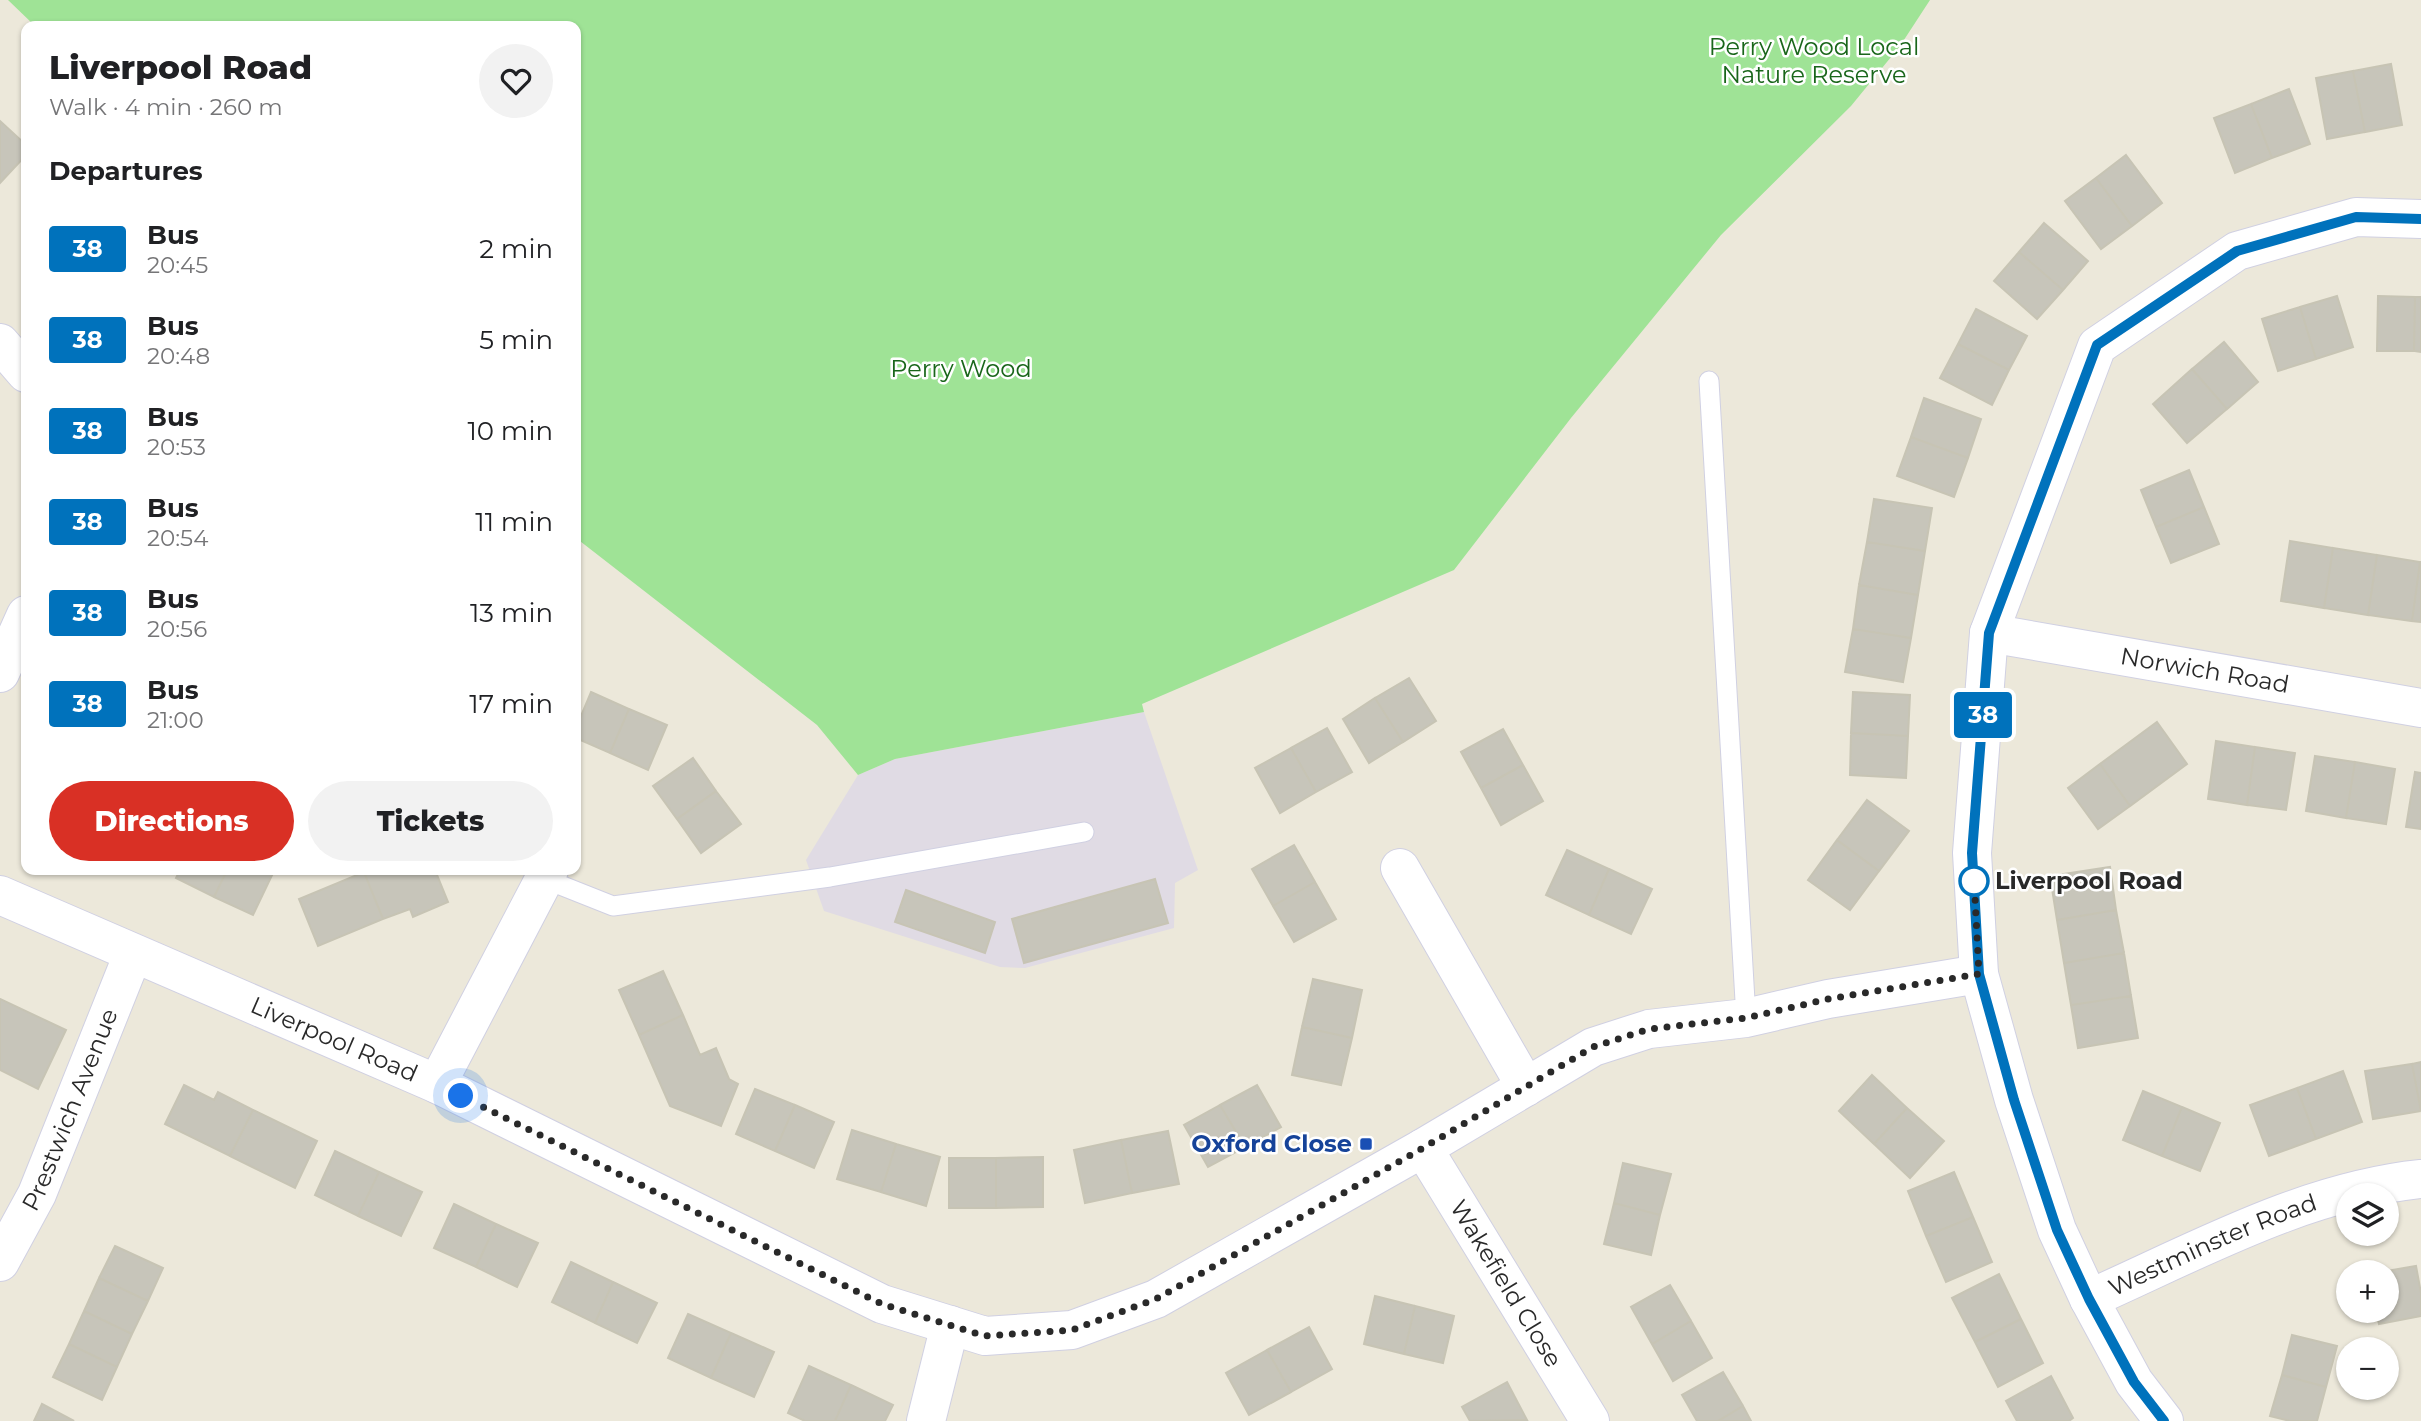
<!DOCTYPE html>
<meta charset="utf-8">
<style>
body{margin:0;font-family:Montserrat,sans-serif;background:#f2f2f2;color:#202124;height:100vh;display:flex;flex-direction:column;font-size:26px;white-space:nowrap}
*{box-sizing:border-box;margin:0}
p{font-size:23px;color:#757577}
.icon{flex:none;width:38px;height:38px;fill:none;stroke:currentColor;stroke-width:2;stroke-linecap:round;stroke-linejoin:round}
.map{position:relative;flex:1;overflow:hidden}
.sheet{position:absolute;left:21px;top:21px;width:560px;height:854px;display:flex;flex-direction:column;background:#fff;border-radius:14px;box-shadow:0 2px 5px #0004}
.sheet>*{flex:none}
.badge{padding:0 14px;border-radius:5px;font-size:24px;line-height:46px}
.fabs{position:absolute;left:2336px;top:1183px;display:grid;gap:14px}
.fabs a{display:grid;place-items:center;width:63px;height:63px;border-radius:50%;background:#fff;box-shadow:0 2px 5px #0004;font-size:35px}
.you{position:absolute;width:35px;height:35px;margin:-18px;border:5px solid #fff;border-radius:50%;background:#1a73e8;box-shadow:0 0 0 10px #1a73e833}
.map>.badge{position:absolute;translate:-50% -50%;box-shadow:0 0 0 4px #fff}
h2{padding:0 28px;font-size:26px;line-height:63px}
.round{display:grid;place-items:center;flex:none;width:74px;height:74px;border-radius:37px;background:#f2f2f2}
.overview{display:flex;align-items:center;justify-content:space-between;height:119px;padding:0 28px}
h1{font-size:33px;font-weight:800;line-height:52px}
.primary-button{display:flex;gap:14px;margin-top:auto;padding:14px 28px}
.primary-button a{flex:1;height:80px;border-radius:42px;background:#d93025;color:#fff;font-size:28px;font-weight:800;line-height:80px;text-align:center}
.primary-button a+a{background:#f2f2f2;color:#202124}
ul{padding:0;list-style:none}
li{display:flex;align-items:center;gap:21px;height:91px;padding:0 28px}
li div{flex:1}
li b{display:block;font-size:26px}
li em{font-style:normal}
li .badge{min-width:77px;font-weight:700;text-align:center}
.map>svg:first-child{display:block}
</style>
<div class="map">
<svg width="2421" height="1421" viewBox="0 0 2421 1421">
<rect width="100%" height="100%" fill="#ece8da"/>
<path fill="#e0dbe4" d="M 1144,712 L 1198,870 L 1175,883 L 1174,928 L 1025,968 L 1000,967 L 824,911 L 806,860 L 858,775 L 895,759 Z"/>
<path fill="#9fe396" d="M 8,0 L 1930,0 L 1900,46 L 1851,106 L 1721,235 L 1571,418 L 1454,570 L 1142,704 L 1144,712 L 895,759 L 858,775 L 817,725 L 576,538 L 576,26 L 35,26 Z"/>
<path fill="#c7c5ba" stroke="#c7c4b4" stroke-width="2" d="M 2391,64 L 2402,125 L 2365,132 L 2353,71 Z
M 2353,71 L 2365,132 L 2327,139 L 2316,78 Z
M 2289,89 L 2310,144 L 2272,158 L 2251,104 Z
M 2251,104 L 2272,158 L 2235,173 L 2214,118 Z
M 0,121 L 26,145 L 26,155 L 0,183 Z
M 2126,155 L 2162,203 L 2132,226 L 2096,178 Z
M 2096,178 L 2132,226 L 2101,249 L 2065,201 Z
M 2044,223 L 2088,261 L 2063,290 L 2019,252 Z
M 2019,252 L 2063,290 L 2037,319 L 1994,281 Z
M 2337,296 L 2353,347 L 2316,359 L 2300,307 Z
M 2378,296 L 2415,297 L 2414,351 L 2377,351 Z
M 2415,297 L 2421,297 L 2421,352 L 2414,351 Z
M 2300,307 L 2316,359 L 2278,371 L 2262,319 Z
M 1976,309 L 2027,336 L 2009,370 L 1958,344 Z
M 2224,342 L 2258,382 L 2227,409 L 2192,369 Z
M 1958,344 L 2009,370 L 1992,405 L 1940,378 Z
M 2192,369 L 2227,409 L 2187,443 L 2153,404 Z
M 1924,398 L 1981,419 L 1968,458 L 1911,437 Z
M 1911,437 L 1968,458 L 1954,497 L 1897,476 Z
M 2189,470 L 2204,507 L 2156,527 L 2141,490 Z
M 1874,499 L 1932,508 L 1925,551 L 1867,542 Z
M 2204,507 L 2219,544 L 2171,563 L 2156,527 Z
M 2290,541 L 2333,548 L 2324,608 L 2281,601 Z
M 1867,542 L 1925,551 L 1918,595 L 1859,585 Z
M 2333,548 L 2377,555 L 2368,615 L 2324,608 Z
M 2377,555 L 2420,562 L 2412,621 L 2368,615 Z
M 2420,562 L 2421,562 L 2421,622 L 2412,621 Z
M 1859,585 L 1918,595 L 1911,638 L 1853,629 Z
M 1853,629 L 1911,638 L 1903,682 L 1845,672 Z
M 1409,678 L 1436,721 L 1403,742 L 1375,698 Z
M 591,692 L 629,709 L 610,753 L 576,738 L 576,728 Z
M 1853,692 L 1910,695 L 1908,736 L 1851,733 Z
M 1375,698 L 1403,742 L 1369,763 L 1343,719 Z
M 629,709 L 667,725 L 648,770 L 610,753 Z
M 2157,722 L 2187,764 L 2130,806 L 2100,764 Z
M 1327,728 L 1352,772 L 1316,792 L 1291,748 Z
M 1503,729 L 1523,765 L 1481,788 L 1461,752 Z
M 1851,733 L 1908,736 L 1906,778 L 1850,775 Z
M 2216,741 L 2255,747 L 2247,805 L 2208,799 Z
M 2255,747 L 2295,753 L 2286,810 L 2247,805 Z
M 1291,748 L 1316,792 L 1280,813 L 1255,768 Z
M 2315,756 L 2355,762 L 2346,818 L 2306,811 Z
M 693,758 L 716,791 L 677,819 L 653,786 Z
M 2355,762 L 2395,769 L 2386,824 L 2346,818 Z
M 2100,764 L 2130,806 L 2098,829 L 2068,788 Z
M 1523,765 L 1543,801 L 1501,825 L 1481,788 Z
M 2415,772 L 2421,773 L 2421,829 L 2406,827 Z
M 716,791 L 741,824 L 701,853 L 677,819 Z
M 1867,800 L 1909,831 L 1879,871 L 1837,840 Z
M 1837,840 L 1879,871 L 1850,910 L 1808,880 Z
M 1294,845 L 1315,882 L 1273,906 L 1252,869 Z
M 1567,850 L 1609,869 L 1589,915 L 1546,895 Z
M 2110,867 L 2116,910 L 2057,920 L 2050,876 Z
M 1609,869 L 1652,889 L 1631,934 L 1589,915 Z
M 180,870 L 227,870 L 214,897 L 176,878 Z
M 227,870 L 274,871 L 253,915 L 214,897 Z
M 369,870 L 435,870 L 448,902 L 413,917 L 410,909 L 383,919 L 364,872 Z
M 364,872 L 383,919 L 318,946 L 299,899 Z
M 1155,879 L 1168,923 L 1024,963 L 1012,919 Z
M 1315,882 L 1336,919 L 1294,942 L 1273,906 Z
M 906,890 L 995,922 L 985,953 L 895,922 Z
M 2116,910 L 2124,953 L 2064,963 L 2057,920 Z
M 2124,953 L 2131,996 L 2071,1005 L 2064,963 Z
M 663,971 L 683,1015 L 639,1035 L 619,990 Z
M 1313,979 L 1362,990 L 1352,1038 L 1302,1027 Z
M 2131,996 L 2138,1038 L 2078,1048 L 2071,1005 Z
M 0,999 L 66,1030 L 38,1089 L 0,1070 Z
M 683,1015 L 700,1055 L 716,1048 L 729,1079 L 738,1084 L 721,1126 L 670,1106 L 639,1035 Z
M 1302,1027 L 1352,1038 L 1341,1085 L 1292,1075 Z
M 2421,1062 L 2421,1111 L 2412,1064 Z
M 2412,1064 L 2421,1111 L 2373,1119 L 2365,1071 Z
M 2343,1071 L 2362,1122 L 2316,1139 L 2297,1088 Z
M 1872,1075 L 1907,1108 L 1874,1144 L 1839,1111 Z
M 184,1085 L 214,1100 L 218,1092 L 253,1110 L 230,1156 L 165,1124 Z
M 1257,1085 L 1281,1127 L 1245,1147 L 1220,1105 Z
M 2297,1088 L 2316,1139 L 2269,1156 L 2250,1105 Z
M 755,1089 L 795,1105 L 775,1151 L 736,1134 Z
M 2143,1091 L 2182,1107 L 2162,1156 L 2123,1140 Z
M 795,1105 L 834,1122 L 814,1168 L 775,1151 Z
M 1220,1105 L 1245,1147 L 1208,1167 L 1184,1125 Z
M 2182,1107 L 2220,1123 L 2200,1171 L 2162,1156 Z
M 1907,1108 L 1944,1141 L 1910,1178 L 1874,1144 Z
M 253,1110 L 317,1141 L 295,1188 L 230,1156 Z
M 852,1130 L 896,1144 L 881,1192 L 837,1179 Z
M 1168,1131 L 1179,1184 L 1132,1193 L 1121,1140 Z
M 1121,1140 L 1132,1193 L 1085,1203 L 1074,1150 Z
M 896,1144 L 940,1157 L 926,1206 L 881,1192 Z
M 335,1151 L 379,1172 L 358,1216 L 315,1195 Z
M 1043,1157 L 1043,1207 L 996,1208 L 996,1158 Z
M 949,1158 L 996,1158 L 996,1208 L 949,1208 Z
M 1623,1163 L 1671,1174 L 1660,1215 L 1614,1203 Z
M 379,1172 L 422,1192 L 401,1236 L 358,1216 Z
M 1954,1172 L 1973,1217 L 1926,1236 L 1908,1191 Z
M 1614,1203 L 1660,1215 L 1651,1255 L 1604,1244 Z
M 454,1204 L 496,1224 L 476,1267 L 434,1248 Z
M 1973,1217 L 1992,1262 L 1946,1282 L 1926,1236 Z
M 496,1224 L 538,1243 L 517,1287 L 476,1267 Z
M 115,1246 L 163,1268 L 148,1301 L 99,1278 Z
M 571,1262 L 613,1282 L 595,1323 L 552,1302 Z
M 2416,1266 L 2421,1293 L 2421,1316 L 2379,1324 L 2376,1311 L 2387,1311 L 2387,1272 L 2381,1272 Z
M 1999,1274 L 2021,1319 L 1975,1342 L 1952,1298 Z
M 99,1278 L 148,1301 L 132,1334 L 84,1311 Z
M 613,1282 L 657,1303 L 637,1343 L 595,1323 Z
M 1670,1285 L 1691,1321 L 1652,1344 L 1631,1307 Z
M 1375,1296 L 1415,1306 L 1404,1354 L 1364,1344 Z
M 1415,1306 L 1454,1316 L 1443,1363 L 1404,1354 Z
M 84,1311 L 132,1334 L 117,1367 L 69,1344 Z
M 688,1314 L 731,1333 L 711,1378 L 668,1358 Z
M 2021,1319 L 2043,1363 L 1998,1387 L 1975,1342 Z
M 1691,1321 L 1712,1358 L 1673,1381 L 1652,1344 Z
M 1309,1327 L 1332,1369 L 1291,1392 L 1267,1350 Z
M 731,1333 L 774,1352 L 754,1397 L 711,1378 Z
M 2292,1335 L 2337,1346 L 2326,1387 L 2282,1375 Z
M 69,1344 L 117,1367 L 102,1400 L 53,1377 Z
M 1267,1350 L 1291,1392 L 1249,1415 L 1226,1373 Z
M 809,1366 L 851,1385 L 835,1421 L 805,1421 L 788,1413 Z
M 1723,1372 L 1743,1406 L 1718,1421 L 1697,1421 L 1682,1395 Z
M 2282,1375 L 2326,1387 L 2317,1421 L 2290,1421 L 2270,1416 Z
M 2051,1376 L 2073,1418 L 2069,1421 L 2017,1421 L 2006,1401 Z
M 1507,1382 L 1527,1420 L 1470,1421 L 1462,1407 Z
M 851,1385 L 893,1405 L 885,1421 L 835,1421 Z
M 42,1404 L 74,1421 L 34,1421 Z
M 1743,1406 L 1751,1421 L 1718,1421 Z"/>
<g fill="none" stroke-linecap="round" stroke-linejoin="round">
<g stroke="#d0d0e2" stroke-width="21">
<path id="lane" d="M 1709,381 L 1746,1018
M 545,879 L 613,906 L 830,877 L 1084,832"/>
</g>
<g stroke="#d0d0e2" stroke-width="40">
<g id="street">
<path d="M 0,343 L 26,373"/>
<path id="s1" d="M 1989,633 L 2421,708"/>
<path d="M 0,673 L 26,615"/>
<path d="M 1400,868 L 1526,1087"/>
<path id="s2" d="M 0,895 L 437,1084 L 882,1304 L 985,1336 L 1072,1330 L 1156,1299 L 1423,1148 L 1593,1047 L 1649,1029 L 1746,1018 L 1828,999 L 1979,974"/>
<path d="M 437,1084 L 549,870"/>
<path id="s3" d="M 1423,1148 L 1590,1421"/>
<path id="s4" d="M 0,1262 L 37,1194 L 133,954"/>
<path id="s5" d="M 2089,1299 C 2195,1252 2304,1191 2421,1179"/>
<path d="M 926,1421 L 950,1325"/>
<path d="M 2164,1421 L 2134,1382 L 2089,1299 L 2057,1230 L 2014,1100 L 1979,974 L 1972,853 L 1989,633 L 2097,346 L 2237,251 L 2356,217 L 2421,219"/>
</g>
</g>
<use href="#lane" stroke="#fff" stroke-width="19"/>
<use href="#street" stroke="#fff" stroke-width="38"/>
</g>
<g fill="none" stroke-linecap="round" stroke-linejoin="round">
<g stroke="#fff" stroke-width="16">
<path id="line" d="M 2164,1421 L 2134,1382 L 2089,1299 L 2057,1230 L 2014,1100 L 1979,974 L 1972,853 L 1989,633 L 2097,345 L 2237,251 L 2356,217 L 2421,219"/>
</g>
<use href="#line" stroke="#0072bc" stroke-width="10"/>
<path stroke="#292929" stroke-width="7" stroke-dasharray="0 12.6" d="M 461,1096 L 882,1304 L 985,1336 L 1072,1330 L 1156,1299 L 1423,1148 L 1593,1047 L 1649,1029 L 1746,1018 L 1828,999 L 1979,974 L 1974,878 L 1974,881"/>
</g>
<circle fill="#fff" stroke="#0072bc" stroke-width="3.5" cx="1974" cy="881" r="14"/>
<rect fill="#1a4fb4" stroke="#fff" stroke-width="2.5" x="1359" y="1137" width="14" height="14" rx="3.5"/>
<g text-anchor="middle" stroke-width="5" stroke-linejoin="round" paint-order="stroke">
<g font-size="24" fill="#19661a" stroke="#fff">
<text x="1814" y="55">Perry Wood Local<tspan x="1814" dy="28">Nature Reserve</tspan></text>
<text x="961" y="377">Perry Wood</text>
</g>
<g font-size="24" fill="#292929" stroke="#fff">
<text dy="8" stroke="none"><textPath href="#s1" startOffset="219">Norwich Road</textPath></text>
<text dy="8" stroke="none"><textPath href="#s2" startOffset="364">Liverpool Road</textPath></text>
<text dy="8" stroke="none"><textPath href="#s4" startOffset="168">Prestwich Avenue</textPath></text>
<text dy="8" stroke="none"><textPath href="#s5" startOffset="135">Westminster Road</textPath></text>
<text dy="8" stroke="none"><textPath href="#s3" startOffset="159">Wakefield Close</textPath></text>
</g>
<g font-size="24" font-weight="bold" fill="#292929" stroke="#fff" text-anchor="start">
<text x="1995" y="889">Liverpool Road</text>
</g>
<g font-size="24" font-weight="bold" fill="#164399" stroke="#fff" text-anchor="end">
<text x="1352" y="1152">Oxford Close</text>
</g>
</g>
</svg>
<div class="fabs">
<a><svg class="icon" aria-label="layers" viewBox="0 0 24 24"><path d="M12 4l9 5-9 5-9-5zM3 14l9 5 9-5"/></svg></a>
<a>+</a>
<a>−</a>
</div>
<div class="you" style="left:461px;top:1096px"></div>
<b class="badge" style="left:1983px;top:715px;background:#0072bc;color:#fff">38</b>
<section class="sheet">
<div class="overview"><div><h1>Liverpool Road</h1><p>Walk · 4 min · 260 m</p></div><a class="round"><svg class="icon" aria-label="heart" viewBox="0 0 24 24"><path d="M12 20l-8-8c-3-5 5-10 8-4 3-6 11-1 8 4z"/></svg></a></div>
<h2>Departures</h2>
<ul>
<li><span class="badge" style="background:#0072bc;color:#fff">38</span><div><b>Bus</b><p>20:45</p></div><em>2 min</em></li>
<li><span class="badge" style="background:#0072bc;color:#fff">38</span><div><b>Bus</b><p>20:48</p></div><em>5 min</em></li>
<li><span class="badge" style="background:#0072bc;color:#fff">38</span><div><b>Bus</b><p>20:53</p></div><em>10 min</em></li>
<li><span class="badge" style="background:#0072bc;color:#fff">38</span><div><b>Bus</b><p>20:54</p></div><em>11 min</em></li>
<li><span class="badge" style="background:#0072bc;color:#fff">38</span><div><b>Bus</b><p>20:56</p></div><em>13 min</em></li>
<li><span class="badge" style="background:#0072bc;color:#fff">38</span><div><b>Bus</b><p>21:00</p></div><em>17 min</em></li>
</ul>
<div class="primary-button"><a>Directions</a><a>Tickets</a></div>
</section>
</div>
